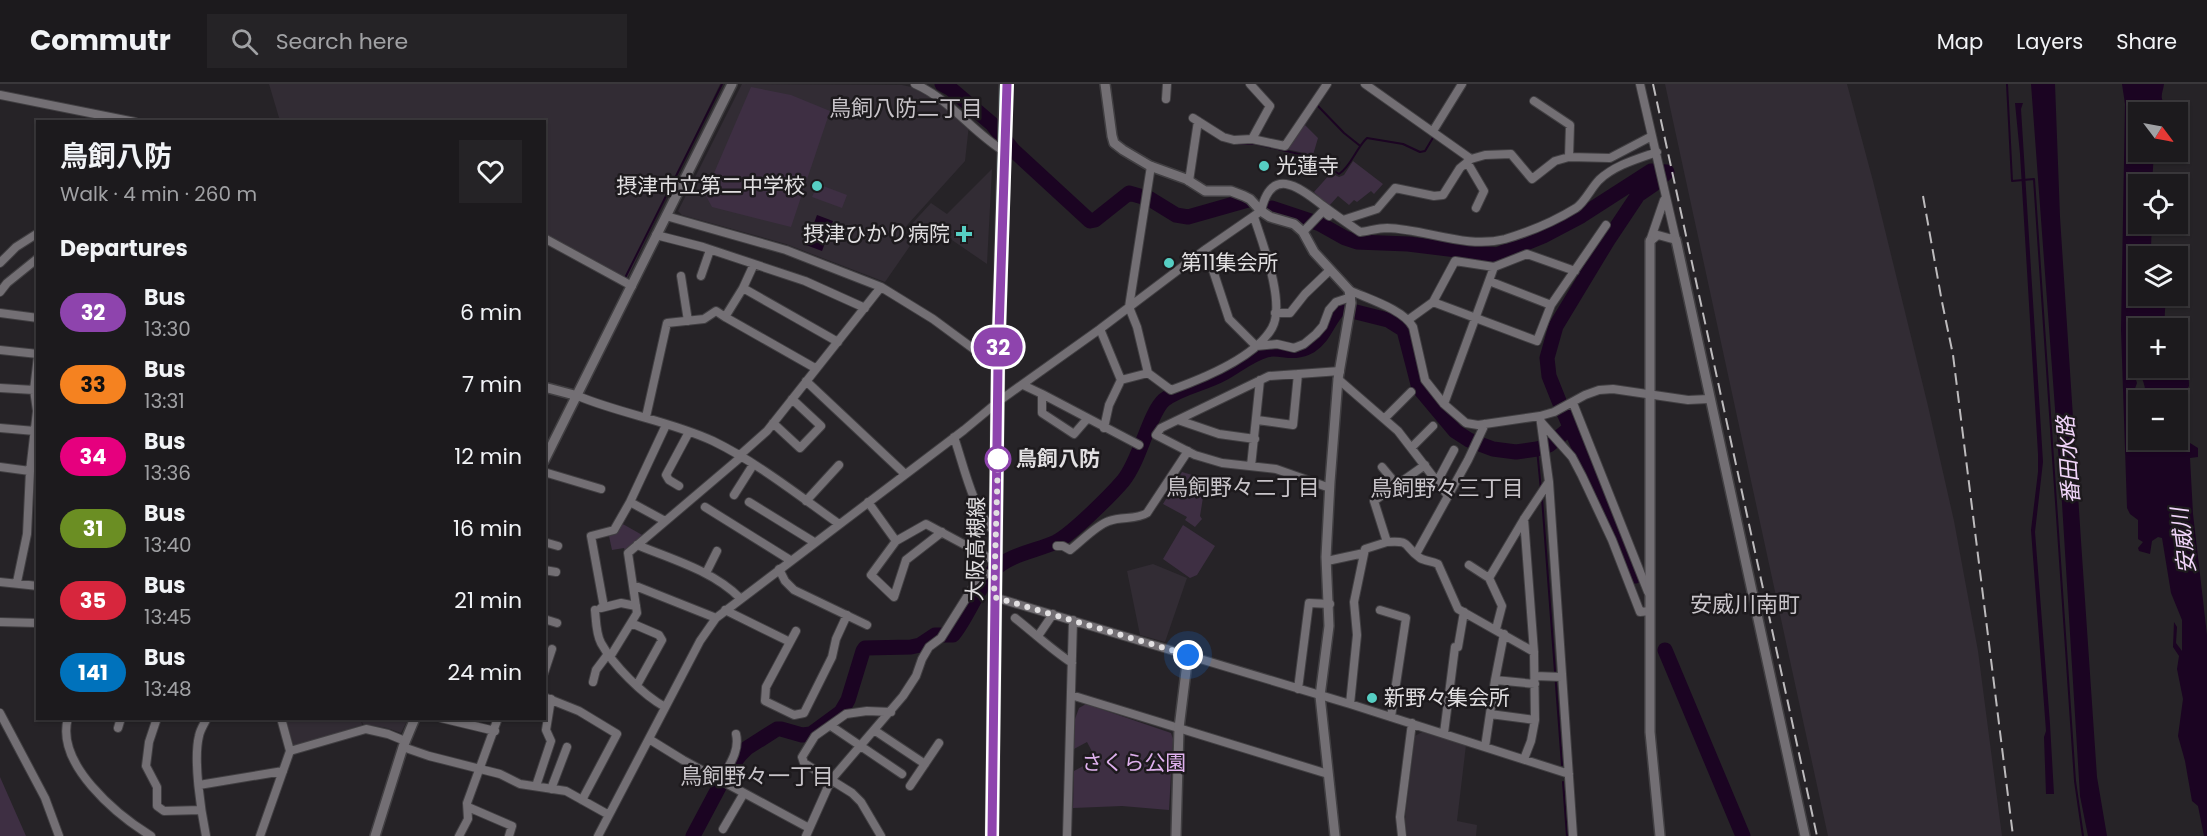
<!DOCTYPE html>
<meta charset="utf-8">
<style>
body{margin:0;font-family:Poppins,"Noto Sans JP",sans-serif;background:#252326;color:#f1f3f6;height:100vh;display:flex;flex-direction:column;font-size:22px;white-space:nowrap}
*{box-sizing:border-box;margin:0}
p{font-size:20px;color:#a0a1a4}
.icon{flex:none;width:33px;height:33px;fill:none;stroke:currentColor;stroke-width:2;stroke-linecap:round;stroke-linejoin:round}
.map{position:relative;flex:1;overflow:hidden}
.details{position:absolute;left:36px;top:36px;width:510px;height:600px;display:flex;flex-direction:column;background:#1c1a1d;border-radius:0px;box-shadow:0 2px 4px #0004,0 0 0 2px #3a383b}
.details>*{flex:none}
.badge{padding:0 12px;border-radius:20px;font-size:21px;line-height:39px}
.needle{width:39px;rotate:122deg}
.controls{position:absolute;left:2128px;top:18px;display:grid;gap:12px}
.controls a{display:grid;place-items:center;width:60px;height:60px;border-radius:0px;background:#1c1a1d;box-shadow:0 2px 4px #0004,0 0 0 2px #3a383b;font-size:30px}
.you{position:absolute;width:30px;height:30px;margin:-15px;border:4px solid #fff;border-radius:50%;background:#1a73e8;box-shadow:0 0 0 9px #1a73e833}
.map>.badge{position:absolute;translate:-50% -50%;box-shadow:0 0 0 3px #fff}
h2{padding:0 24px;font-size:22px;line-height:54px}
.round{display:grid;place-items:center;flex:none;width:63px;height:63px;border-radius:0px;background:#252326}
.summary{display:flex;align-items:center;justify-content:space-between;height:102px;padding:0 24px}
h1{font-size:28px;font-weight:700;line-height:45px}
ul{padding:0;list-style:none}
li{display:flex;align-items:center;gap:18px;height:72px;padding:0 24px}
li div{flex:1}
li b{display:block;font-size:22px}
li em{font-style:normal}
li .badge{min-width:66px;font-weight:700;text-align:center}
header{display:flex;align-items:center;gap:36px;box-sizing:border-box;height:84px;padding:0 30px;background:#1c1a1d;border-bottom:2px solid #3a383b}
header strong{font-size:28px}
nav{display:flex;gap:33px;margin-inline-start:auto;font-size:21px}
.search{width:420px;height:54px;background:#252326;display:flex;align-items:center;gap:15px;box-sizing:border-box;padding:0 21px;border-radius:0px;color:#a0a1a4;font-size:22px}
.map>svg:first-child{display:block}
</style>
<header>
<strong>Commutr</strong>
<div class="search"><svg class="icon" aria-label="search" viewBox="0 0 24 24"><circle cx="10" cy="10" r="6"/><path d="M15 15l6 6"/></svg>Search here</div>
<nav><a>Map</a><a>Layers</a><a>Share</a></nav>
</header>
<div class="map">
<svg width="2207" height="752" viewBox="0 0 2207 752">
<rect width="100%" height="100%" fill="#262327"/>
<path fill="#322c34" d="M 269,0 L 720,0 L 626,197 L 545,154 L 544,38 L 280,37 Z
M 742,0 L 902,1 L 916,4 L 939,16 L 969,41 L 965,77 L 900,149 L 912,159 L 885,198 L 786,160 L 682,131 L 678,127 Z
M 1665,0 L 1847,0 L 1873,97 L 1928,322 L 1954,437 L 1978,567 L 2002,752 L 1828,752 Z
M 992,85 L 987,180 L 933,143 L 921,157 L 908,144 L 931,119 L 947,130 Z
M 1153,480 L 1187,494 L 1165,558 L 1140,551 L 1127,487 Z
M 286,635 L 408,635 L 401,649 L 387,644 L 363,640 L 361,636 L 362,641 L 294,663 Z
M 1422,648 L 1466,661 L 1457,737 L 1477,741 L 1476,752 L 1407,752 L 1405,735 L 1415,652 Z"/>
<path fill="#3e2f43" d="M 751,3 L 791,11 L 830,27 L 791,143 L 712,123 L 705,110 Z
M 1304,40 L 1318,54 L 1313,71 L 1286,65 Z
M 1353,77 L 1383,100 L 1374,110 L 1371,107 L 1357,118 L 1354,116 L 1349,121 L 1338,112 L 1329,122 L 1314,108 L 1331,89 L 1339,93 L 1344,91 Z
M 818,100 L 847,111 L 842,124 L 812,113 Z
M 1182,388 L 1206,395 L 1200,432 L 1202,435 L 1195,443 L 1185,436 L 1187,433 L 1163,420 Z
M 621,439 L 644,452 L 625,467 L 624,464 L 612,466 L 609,452 L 616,450 Z
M 1183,441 L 1215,462 L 1197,491 L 1190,494 L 1163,475 Z
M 1086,620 L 1171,649 L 1173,655 L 1169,726 L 1122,722 L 1073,724 L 1074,687 L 1096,675 L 1087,658 L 1074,665 L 1075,635 L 1079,624 Z
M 0,693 L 26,752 L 0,752 Z"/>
<path fill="#1b0422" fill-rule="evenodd" d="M 2031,0 L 2055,0 L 2060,133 L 2081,457 L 2097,693 L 2107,752 L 2088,752 L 2080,712 L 2062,419 Z
M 2122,0 L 2164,0 C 2163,9 2158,14 2167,22 L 2167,28 L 2139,28 L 2139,68 L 2154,68 L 2152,100 L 2139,100 L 2139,140 L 2152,140 L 2151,162 L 2154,172 L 2139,172 L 2139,212 L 2166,212 L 2169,214 C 2162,224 2167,234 2163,244 L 2139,244 L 2139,284 L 2178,284 L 2178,256 L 2187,258 L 2189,302 L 2183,312 L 2185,316 L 2181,319 C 2188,328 2189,348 2190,359 L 2198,364 L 2198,373 L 2190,374 L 2193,430 L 2207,551 L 2207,752 L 2204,752 L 2198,722 L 2192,717 L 2185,677 L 2178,652 L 2183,615 L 2177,585 L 2179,572 L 2173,563 L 2174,538 L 2177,543 L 2176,559 L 2182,567 L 2182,536 L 2171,509 L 2162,454 L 2158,453 L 2152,457 L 2150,470 L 2139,467 L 2138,464 L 2143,458 L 2138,455 L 2138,436 L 2130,430 L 2127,424 L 2121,246 L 2125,20 ZM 2135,282 C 2143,293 2146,303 2146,316 L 2178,316 L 2178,356 L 2139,356 L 2139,345 L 2133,349 L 2130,343 L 2135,322 L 2133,310 L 2137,299 L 2133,286 Z
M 2015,19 L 2023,19 L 2021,25 L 2043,378 L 2035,448 L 2050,640 L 2054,710 L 2046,710 L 2044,653 L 2046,647 L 2031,446 L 2038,388 L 2038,370 L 2020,70 Z
M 817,131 L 833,137 L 822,167 L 806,161 Z"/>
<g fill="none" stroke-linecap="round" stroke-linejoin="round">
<path stroke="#1b0422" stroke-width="2" d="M 2007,0 L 2012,97 L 2034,95 L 2075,697 L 2083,752
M 1316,20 L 1344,49 L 1359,61
M 1239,60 L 1256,60 L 1312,73 L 1339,90 C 1351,83 1356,64 1367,54 L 1403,60 L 1420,68 L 1425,67 L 1464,2
M 625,194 L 722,0
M 1537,365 L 1541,406
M 1542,414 L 1562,681
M 1563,698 L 1567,752"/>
<path stroke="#1b0422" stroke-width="15" d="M 942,0 L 951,5 L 992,40 L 1013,66 L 1090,137 L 1095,136 L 1129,109 L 1150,115 L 1176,131 L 1188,133 L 1248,116
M 1272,124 L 1320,140 L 1345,154 L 1357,158 L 1408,160 L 1497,171 L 1543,152 L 1581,132 L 1651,87 L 1667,88
M 1635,492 L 1561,322 L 1549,292 L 1547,274 L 1556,242 L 1608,156 L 1638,111 L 1654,100 L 1667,88
M 1665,566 L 1743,752
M 693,752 L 727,688 L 740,671 L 747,664 L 777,645 L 781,645 L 802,651 L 811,650 L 841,628 L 848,616 L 863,567 L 865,564 L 911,563 L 920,561 L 935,551 L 953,551 C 968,533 979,501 994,486 C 1010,470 1036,467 1056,458 C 1072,450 1111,411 1123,397 C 1140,377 1149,329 1164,316 C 1181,303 1204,300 1222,290 C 1237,282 1249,271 1266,266 C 1281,262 1292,272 1310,262 C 1325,253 1328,235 1340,224 L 1388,236 L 1404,246 L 1419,304 L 1455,347 L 1469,356 L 1493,365 L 1516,368 L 1537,365 L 1549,361 L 1570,344"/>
<g stroke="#413f42" stroke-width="10">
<path id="minor" d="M 915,0 C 951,16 972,48 1005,68
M 1250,0 L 1270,22 L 1252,55
M 1365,0 L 1471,75 L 1485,71 L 1511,70 L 1532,95 L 1555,77 L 1569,73 L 1610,74 L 1652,52
M 1640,0 L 1676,156
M 0,11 L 135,38
M 1166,15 L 1167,0
M 1534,17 L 1570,41 L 1569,73
M 1193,34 L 1223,53 L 1234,56 L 1252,55 L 1285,62 L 1327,0
M 1433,47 L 1462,0
M 1467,78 L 1484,107 L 1476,124
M 1151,82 L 1129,223 L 1137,243 L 1148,289 L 1171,306 C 1202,295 1255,274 1272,244 C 1286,219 1262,158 1254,133
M 1189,97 L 1198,37
M 666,132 L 786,166 L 881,203
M 1343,136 L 1377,125 L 1395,104 L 1434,112 L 1443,111 L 1460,84 L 1471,75
M 1303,148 L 1323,127 L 1329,132
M 656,151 L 703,163 L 805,197 L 865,224
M 544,154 L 632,202
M 1652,156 L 1658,151 L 1676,156
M 1650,157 L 1664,116
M 1206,165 L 1229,235 L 1256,262 L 1277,260 L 1294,264 L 1304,260 L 1316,250 L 1323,242 L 1329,226 L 1336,218 L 1351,213
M 0,179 L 16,163 L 38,149
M 681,192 L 688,237
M 701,192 L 710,166
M 1489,197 L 1551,221
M 743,204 L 754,180
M 1349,206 C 1368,215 1403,225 1413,243 L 1425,296 L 1444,320 L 1466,339 L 1478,341 L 1540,332 L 1554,328 L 1585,311 L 1599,306 L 1613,305 L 1688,316 L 1709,315
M 0,208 L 7,199 L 38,174
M 1433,218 L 1537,257 L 1551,221 L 1606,141
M 0,229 L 38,234
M 1275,229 L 1290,229 L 1305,210 L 1329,187
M 1408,236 L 1433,218 L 1455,177 L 1494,183 L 1527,170 L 1575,187
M 1100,245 L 1121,296
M 0,266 L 38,270
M 815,284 L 725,233 L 743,204 L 838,258
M 1338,295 L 1398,347 L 1448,412
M 806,297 L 905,390
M 1023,301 L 1042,310 L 1042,329 L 1074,350 L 1087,335
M 0,304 L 34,306
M 1042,310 L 1139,361
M 578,312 C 621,330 670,337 713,357 C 758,379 798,411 839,440
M 1573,319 L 1648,508
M 1444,320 L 1494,183
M 1540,332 L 1549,398 L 1573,752
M 646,333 L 667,239 L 704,235 L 716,227 L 725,233
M 1384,335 L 1411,308
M 1178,336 L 1219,350 L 1255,355
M 1257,336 L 1293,341 L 1298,290
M 1541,338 L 1572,373 L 1582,392 L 1612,456 L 1640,528 L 1650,527
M 773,339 L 800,364 L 821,342 L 792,315
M 0,344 L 35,347
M 1104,344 L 1109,321 L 1121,296 L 1148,289
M 954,353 C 965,386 972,423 995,449
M 1411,364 L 1433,342
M 740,371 L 767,347 L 881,203 L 933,235 L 990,277 L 998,279
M 1425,381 L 1374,417 L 1387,458 C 1412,456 1403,462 1420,474 C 1425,477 1432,477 1438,480 L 1458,525 L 1534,568
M 1251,382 L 1260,296
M 0,383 L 30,387
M 1382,383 L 1397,401
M 544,388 L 601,405
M 1437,398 L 1454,366
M 679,402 L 669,396 L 666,391 L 689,348
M 1330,404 L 1276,385 L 1222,379 L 1195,371 L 1156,351 L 1161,344 L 1269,292 L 1340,287
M 734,411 L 753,381
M 806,417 L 839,381
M 630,418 L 665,437
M 749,418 L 814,458
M 868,418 L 896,457
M 705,423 L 790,476
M 1524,435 L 1534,568 L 1535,636 L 1531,657 L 1524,675
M 942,448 L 906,476 L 894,513 L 871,491 L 896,457 L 926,440 L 995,477
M 544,458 L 558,462
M 637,461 C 672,475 713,487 740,514
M 1057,462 L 1063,462 L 1070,466 C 1082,457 1095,442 1109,437 C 1122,432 1136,436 1147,429 L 1188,367
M 1416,470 L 1468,376 L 1485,340
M 1327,477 L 1364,469
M 1469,481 L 1489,494 L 1502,522 L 1496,545
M 779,485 L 785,497 L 794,506 L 867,541
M 544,486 L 556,488
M 706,489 L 717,467
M 1489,494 L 1524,435 L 1548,399
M 0,498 L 38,502
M 17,498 L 27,450 L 30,387 L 37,327 L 34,306 L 38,272
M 633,501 L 716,534
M 994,513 L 1350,620 L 1569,690
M 604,523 L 591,452 L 614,446 L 630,418 L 666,341
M 601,524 L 621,519 L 636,522
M 595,526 C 596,536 596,550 601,559 C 613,581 643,611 665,623
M 725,526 L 790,558
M 1380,526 L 1406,534 L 1391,633
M 1015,534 C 1034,549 1052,566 1072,579
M 544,535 L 557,539
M 0,538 L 38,539
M 631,539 L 659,551 L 662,556 L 637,601
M 796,547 L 766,603 L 765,617 L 794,631 L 804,629 L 832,573 L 836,555 L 847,531
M 1038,552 L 1053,530
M 610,573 L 637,529 L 628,469 L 741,373
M 544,589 L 552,565
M 1535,592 L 1562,593
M 1495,596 L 1535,600
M 593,598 L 596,586 L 608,570
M 1298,605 L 1309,519 L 1330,520
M 1071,611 L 1328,690
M 544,613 L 579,627 L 617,650 L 582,716
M 1350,620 L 1357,551 L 1354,518 L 1365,465 L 1387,458
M 0,629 L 45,714 L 59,752
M 1490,630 L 1535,636
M 68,634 C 55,680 117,731 151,752
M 157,634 L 149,658 L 146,682 L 157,703 L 157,722 L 164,727 L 201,726
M 281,634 L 290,667 L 366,645 L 388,650 L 405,657
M 441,634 L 495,647
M 831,642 L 902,690
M 118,644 L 121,634
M 874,646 L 925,680
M 1444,649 L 1455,563 L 1458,563 L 1464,528
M 649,655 L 683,676 L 809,744
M 403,663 L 429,672 L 500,690 L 520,700 L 566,707 L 609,731
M 1485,663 L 1495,596 L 1504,550
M 721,696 C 729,681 740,667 736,650
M 199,701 L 283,687
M 536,702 L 551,657 L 546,646 L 551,615
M 910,702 L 939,659
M 551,705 L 567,663
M 468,723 L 512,742 L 509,752
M 723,745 L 744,709
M 206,752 C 201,727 193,676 199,652 C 200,646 204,640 207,634
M 260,752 L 290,667
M 459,752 L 468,735 L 467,719 L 498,634
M 598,752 L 700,557 L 716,534 L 964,346 L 999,317 L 1100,245 L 1206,165 L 1261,127 C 1271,83 1297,101 1322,121 C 1334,130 1347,139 1360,148 C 1369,147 1378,144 1387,144 C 1426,145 1466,165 1505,155 C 1529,148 1555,137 1576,124 C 1585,118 1591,104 1599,96 C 1615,81 1637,75 1657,68
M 806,752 L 831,696 L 903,612 L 916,592 L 922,575 L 929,563 L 941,554 L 980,492 L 995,488
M 881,752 L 861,718 L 852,709 L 804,679 L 802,673 L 815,652 L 846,630 L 867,627 L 891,628
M 1067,752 L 1073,536
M 1402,752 L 1400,733 L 1412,639"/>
</g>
<g stroke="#413f42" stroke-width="12">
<path id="tertiary" d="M 1105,0 L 1112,52 L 1114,59 L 1123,66 L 1150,82 L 1186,95 L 1205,107 L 1231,107 L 1244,112 L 1250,115 L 1261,127 L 1270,133 L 1294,140 L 1303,148 L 1314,168 L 1349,206 L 1351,219 L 1338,295 L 1330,398 L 1326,473 L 1329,542 L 1320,612 L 1335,752
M 1676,156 L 1805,752
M 1650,157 L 1650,648 L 1660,752
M 544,303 L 578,312
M 544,377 L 732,0
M 375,752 L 403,663 L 415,634
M 1176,752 L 1179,644 L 1188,571"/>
</g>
<g stroke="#413f42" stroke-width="15">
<path id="primary" d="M 992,752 L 998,279 L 1006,0"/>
</g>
<use href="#minor" stroke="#736f74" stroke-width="8"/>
<use href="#tertiary" stroke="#736f74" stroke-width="9"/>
<use href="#primary" stroke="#45928e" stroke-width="12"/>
<path stroke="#bdbbbd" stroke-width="2" stroke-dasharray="12 6" stroke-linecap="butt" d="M 1653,0 L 1817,752
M 1923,112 L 1942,218 L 1953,271 L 2013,752"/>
</g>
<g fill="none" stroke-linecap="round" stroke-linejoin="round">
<g stroke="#fff" stroke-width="14">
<path id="line" d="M 992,752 L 998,279 L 1007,0"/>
</g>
<use href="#line" stroke="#8e44ad" stroke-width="9"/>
<path stroke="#e1dfe1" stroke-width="6" stroke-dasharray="0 10.8" d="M 998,375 L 994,513 L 1188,571"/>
</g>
<g fill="#56cec3" stroke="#1d1a1d" stroke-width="2">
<circle cx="1264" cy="82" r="6"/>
<circle cx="817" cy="102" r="6"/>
<path d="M961 141h6v6h6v6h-6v6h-6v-6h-6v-6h6z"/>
<circle cx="1169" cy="179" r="6"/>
<circle cx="1372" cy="614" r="6"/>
</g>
<circle fill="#fff" stroke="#8e44ad" stroke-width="3" cx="998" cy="375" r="12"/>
<g text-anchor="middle" stroke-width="5" stroke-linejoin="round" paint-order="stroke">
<g font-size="21" fill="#e1dfe1" stroke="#1d1a1d" text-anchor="start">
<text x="1276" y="89">光蓮寺</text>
<text x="805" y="109" text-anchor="end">摂津市立第二中学校</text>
<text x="950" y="157" text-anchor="end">摂津ひかり病院</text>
<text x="1181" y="186">第11集会所</text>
<text x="1384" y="621">新野々集会所</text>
</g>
<g font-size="21" font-weight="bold" fill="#e1dfe1" stroke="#1d1a1d" text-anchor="start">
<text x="1016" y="382">鳥飼八防</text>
</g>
<g font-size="21" fill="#e1dfe1" stroke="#1d1a1d">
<text transform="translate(976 465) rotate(-89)" y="7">大阪高槻線</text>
</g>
<g font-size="21" fill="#dfb1ee" stroke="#1d1a1d">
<text x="1134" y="686">さくら公園</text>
</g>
<g font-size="22" fill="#c8c4c9" stroke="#1d1a1d">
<text x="906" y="32">鳥飼八防二丁目</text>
<text x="1243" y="411">鳥飼野々二丁目</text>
<text x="1447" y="412">鳥飼野々三丁目</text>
<text x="1745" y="528">安威川南町</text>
<text x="757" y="700">鳥飼野々一丁目</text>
</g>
<g font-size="22" font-style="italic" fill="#f2d6fb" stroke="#1d1a1d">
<text transform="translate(2068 376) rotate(-94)" y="8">番田水路</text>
<text transform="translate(2183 457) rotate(-97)" y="8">安威川</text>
</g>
</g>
</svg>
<div class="controls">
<a><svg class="needle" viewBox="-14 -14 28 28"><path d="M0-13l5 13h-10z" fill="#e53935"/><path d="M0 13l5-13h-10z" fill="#a0a1a4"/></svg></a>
<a><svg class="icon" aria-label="locate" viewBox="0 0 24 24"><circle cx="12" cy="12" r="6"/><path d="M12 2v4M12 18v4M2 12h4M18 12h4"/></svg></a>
<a><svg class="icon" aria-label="layers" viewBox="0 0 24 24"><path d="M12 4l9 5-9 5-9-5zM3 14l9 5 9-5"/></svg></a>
<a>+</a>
<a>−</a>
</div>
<div class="you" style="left:1188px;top:571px"></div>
<b class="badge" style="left:998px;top:263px;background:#8e44ad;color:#fff">32</b>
<section class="details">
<div class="summary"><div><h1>鳥飼八防</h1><p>Walk · 4 min · 260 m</p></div><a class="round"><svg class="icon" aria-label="heart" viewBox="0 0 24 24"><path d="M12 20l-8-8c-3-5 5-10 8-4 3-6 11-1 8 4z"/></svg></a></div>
<h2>Departures</h2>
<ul>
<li><span class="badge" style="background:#8e44ad;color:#fff">32</span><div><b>Bus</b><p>13:30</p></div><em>6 min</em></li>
<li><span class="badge" style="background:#f58220;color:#111">33</span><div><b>Bus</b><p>13:31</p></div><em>7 min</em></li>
<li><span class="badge" style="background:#e6007e;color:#fff">34</span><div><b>Bus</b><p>13:36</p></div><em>12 min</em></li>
<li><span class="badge" style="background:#6b8e23;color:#fff">31</span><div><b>Bus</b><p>13:40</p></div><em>16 min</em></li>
<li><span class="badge" style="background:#d7263d;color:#fff">35</span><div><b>Bus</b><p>13:45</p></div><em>21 min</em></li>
<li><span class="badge" style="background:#0072bc;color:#fff">141</span><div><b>Bus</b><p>13:48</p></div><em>24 min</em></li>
</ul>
</section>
</div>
